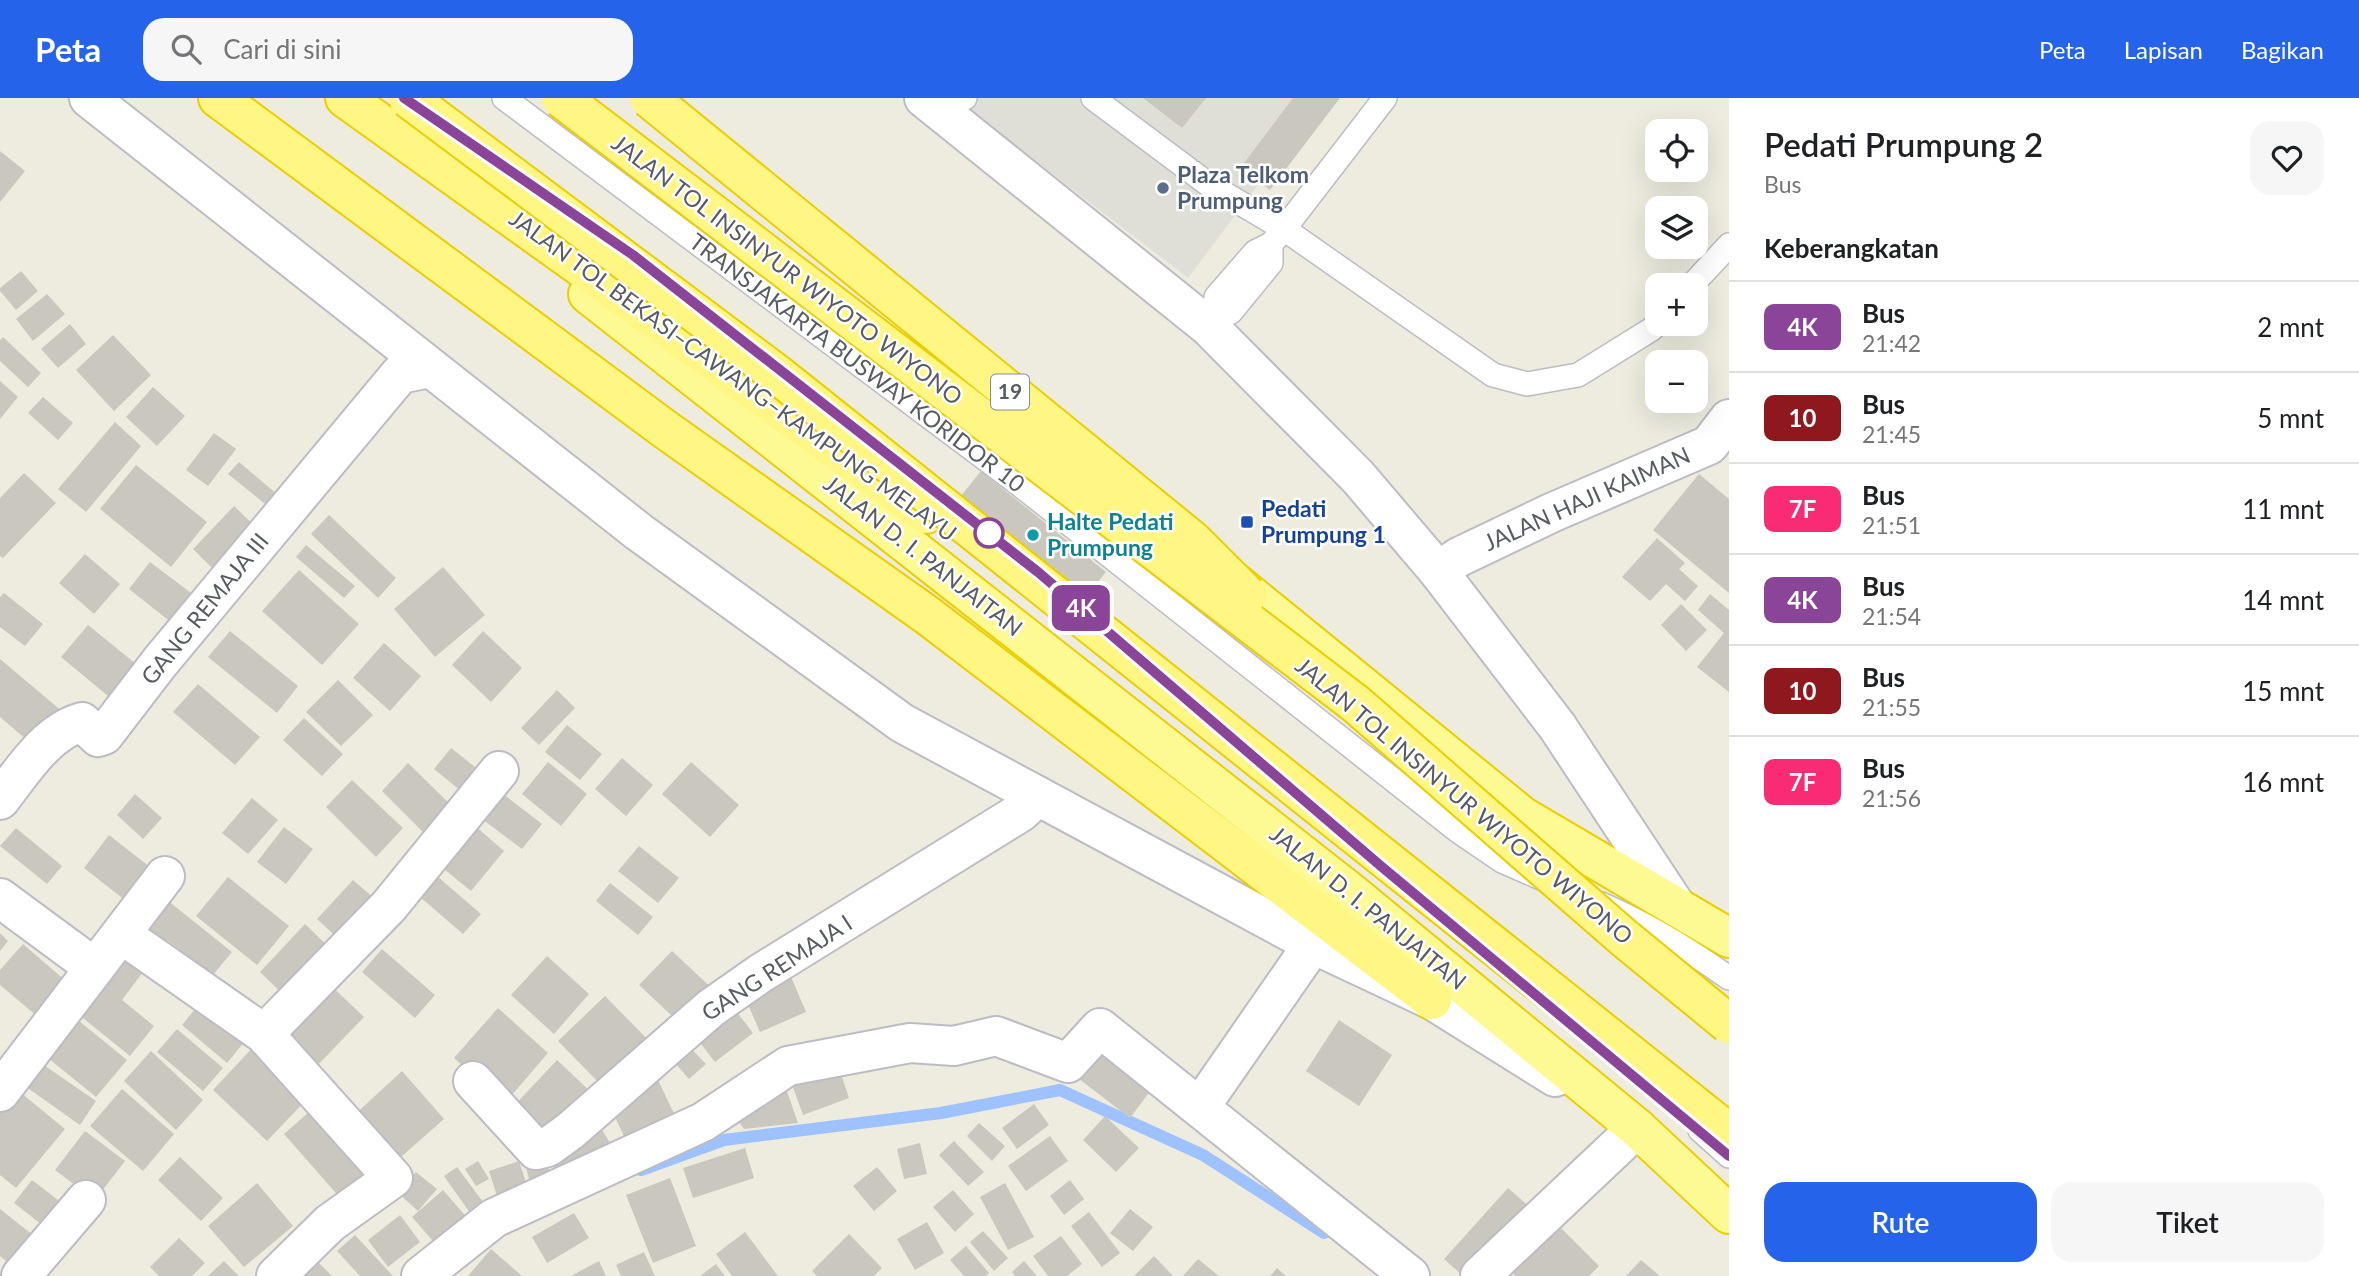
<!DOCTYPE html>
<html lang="id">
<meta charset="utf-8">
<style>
body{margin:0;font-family:Lato,sans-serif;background:#f6f6f6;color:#202124;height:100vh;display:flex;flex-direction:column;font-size:26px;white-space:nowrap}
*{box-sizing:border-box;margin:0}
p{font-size:23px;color:#757577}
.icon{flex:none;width:38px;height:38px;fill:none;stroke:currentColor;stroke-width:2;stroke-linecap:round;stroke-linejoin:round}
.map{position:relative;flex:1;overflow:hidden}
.details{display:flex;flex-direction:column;background:#fff;width:630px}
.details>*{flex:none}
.badge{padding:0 14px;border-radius:10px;font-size:24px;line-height:46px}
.controls{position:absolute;left:1645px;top:21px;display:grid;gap:14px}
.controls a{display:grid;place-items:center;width:63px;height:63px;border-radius:14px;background:#fff;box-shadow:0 7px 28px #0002;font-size:35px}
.map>.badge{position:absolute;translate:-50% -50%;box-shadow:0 0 0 4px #fff}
h2{padding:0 35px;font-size:26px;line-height:63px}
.round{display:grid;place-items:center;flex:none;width:74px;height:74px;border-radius:21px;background:#f6f6f6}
.summary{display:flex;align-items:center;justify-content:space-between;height:119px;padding:0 35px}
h1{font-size:33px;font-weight:600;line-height:52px}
.cta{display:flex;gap:14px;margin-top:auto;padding:14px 35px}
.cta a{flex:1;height:80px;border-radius:21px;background:#2563eb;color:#fff;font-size:28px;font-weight:600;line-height:80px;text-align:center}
.cta a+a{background:#f6f6f6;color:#202124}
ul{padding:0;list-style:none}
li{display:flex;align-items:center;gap:21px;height:91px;padding:0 35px;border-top:2px solid #e0e0e0}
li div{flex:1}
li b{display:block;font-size:26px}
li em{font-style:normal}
li .badge{min-width:77px;font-weight:700;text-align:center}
header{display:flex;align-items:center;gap:42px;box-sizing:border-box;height:98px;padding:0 35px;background:#2563eb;color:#fff}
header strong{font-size:33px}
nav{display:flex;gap:38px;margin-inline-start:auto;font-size:24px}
.search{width:490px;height:63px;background:#f6f6f6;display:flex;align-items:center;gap:18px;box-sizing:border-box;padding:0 24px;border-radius:21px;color:#757577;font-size:26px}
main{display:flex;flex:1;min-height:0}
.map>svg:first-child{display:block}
</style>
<header>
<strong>Peta</strong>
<div class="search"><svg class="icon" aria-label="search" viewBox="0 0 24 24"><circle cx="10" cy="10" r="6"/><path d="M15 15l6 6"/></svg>Cari di sini</div>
<nav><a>Peta</a><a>Lapisan</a><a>Bagikan</a></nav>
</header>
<main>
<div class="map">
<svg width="1729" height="1178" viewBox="0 0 1729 1178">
<rect width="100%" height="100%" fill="#edecdf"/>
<path fill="#e0dfd7" d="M 954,0 L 1323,0 L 1188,180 Z"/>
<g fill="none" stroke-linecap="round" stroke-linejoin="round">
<path stroke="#9dc2ff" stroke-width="12" d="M 641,1072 L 724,1042 L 941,1015 L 1060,992 L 1203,1057 L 1324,1135"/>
</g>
<path fill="#cac8be" d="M 1143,0 L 1206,0 L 1182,30 Z
M 1293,0 L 1340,0 L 1270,92 L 1241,69 Z
M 0,53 L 25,73 L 0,104 Z
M 21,173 L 38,193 L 16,212 L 0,193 L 0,190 Z
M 47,196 L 65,216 L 33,243 L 16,221 Z
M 70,226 L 86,246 L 58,270 L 41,251 Z
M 113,237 L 151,277 L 114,313 L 76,272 Z
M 3,239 L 41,275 L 28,289 L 0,263 L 0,242 Z
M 0,283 L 18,299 L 0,321 Z
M 153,289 L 185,318 L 157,348 L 126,319 Z
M 43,299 L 73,325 L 58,342 L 28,315 Z
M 115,324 L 141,348 L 86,414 L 58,391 Z
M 214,335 L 236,351 L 208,388 L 186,372 Z
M 239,364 L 284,402 L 274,413 L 228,376 Z
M 136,367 L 207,424 L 171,469 L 100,411 Z
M 981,373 L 1106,474 L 1085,500 L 960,399 Z
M 24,375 L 56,405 L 3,460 L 0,458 L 0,400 Z
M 1699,376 L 1729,401 L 1729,495 L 1653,432 Z
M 234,408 L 260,433 L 218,476 L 193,451 Z
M 329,417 L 396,480 L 378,500 L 311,436 Z
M 1657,440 L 1685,465 L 1679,471 L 1698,488 L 1685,503 L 1666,486 L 1650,503 L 1622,479 Z
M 306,447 L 355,488 L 344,500 L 296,459 Z
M 85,456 L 120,486 L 94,516 L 59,485 Z
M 150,464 L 199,501 L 177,529 L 129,491 Z
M 443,469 L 485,517 L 435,559 L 394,511 Z
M 299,472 L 359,526 L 322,567 L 262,513 Z
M 4,495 L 43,526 L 25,548 L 0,529 L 0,499 Z
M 1710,496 L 1729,512 L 1729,594 L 1697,569 L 1724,535 L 1698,512 Z
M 1681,506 L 1707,532 L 1686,553 L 1661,527 Z
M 88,527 L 141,570 L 114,603 L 61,559 Z
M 230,533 L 298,588 L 277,615 L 208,559 Z
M 483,533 L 522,570 L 491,604 L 452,567 Z
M 384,545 L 421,578 L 390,613 L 353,580 Z
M 0,561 L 63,614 L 34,648 L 0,619 Z
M 338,582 L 373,617 L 341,648 L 306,614 Z
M 198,586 L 260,639 L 235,667 L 173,614 Z
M 557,592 L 575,610 L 539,647 L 521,630 Z
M 304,620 L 343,656 L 322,678 L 283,642 Z
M 567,627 L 602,656 L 580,682 L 545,654 Z
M 451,650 L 489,680 L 472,702 L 434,671 Z
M 622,660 L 653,687 L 626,718 L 595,691 Z
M 548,664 L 587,696 L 561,728 L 522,696 Z
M 691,664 L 739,707 L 710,739 L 662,696 Z
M 408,665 L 453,709 L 426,737 L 382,693 Z
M 352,682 L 403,730 L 376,759 L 326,709 Z
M 498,692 L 542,726 L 522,751 L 478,718 Z
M 135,696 L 162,720 L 143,741 L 117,717 Z
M 252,700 L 278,722 L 248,756 L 222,735 Z
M 467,721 L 504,753 L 471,793 L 433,762 Z
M 284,729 L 313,751 L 286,786 L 257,764 Z
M 16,730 L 62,768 L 47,786 L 0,748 Z
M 109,737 L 155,773 L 130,806 L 84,770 Z
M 639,748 L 679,780 L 658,805 L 618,773 Z
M 430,772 L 481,816 L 463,836 L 412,792 Z
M 228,779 L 289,828 L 257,867 L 196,818 Z
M 353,782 L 383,808 L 346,848 L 317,821 Z
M 610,785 L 653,819 L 638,837 L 596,803 Z
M 162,798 L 232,854 L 213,877 L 167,842 L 158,853 L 134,835 Z
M 305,826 L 335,855 L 290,903 L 260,874 Z
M 0,835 L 8,843 L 0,853 Z
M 23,846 L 67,884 L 38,919 L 0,887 L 0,872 Z
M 124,848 L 149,866 L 122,902 L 154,928 L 130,958 L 73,912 Z
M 382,851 L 435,897 L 415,920 L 362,874 Z
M 672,853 L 718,896 L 685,930 L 639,887 Z
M 547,858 L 589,896 L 554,936 L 511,897 Z
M 789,874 L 806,914 L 760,934 L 743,895 Z
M 324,881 L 364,919 L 313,972 L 273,933 Z
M 605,898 L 656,950 L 609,995 L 558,943 Z
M 205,899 L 250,937 L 227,965 L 182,927 Z
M 729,904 L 753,935 L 715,964 L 691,933 Z
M 498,910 L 548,955 L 505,1005 L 454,960 Z
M 68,914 L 127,962 L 96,999 L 37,951 Z
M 1339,922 L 1392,957 L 1359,1008 L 1306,973 Z
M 177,931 L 223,970 L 203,993 L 157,954 Z
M 1101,934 L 1160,980 L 1130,1020 L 1070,974 Z
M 681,940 L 706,966 L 689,981 L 666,955 Z
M 255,947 L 309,999 L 267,1043 L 213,992 Z
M 151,953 L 203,1002 L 176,1032 L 124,983 Z
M 557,962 L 594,997 L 548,1046 L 511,1011 Z
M 38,963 L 96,1003 L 80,1027 L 22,986 Z
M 837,964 L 849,1000 L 803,1017 L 790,981 Z
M 402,973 L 444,1021 L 393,1066 L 351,1020 Z
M 781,976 L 798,1025 L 744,1031 L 729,1010 Z
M 656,978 L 681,1030 L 631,1053 L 607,1002 Z
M 15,990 L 65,1031 L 16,1090 L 0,1077 L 0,1008 Z
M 122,991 L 174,1036 L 143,1073 L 90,1028 Z
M 318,1006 L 377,1072 L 342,1102 L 284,1036 Z
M 1034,1006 L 1049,1027 L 1017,1051 L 1002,1030 Z
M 1105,1018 L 1139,1050 L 1116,1074 L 1083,1042 Z
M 596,1022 L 615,1053 L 569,1082 L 551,1052 Z
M 979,1025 L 1005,1048 L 992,1063 L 967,1038 Z
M 85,1033 L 125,1063 L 95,1102 L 55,1072 Z
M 1050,1038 L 1068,1063 L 1026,1093 L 1008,1068 Z
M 954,1043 L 984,1074 L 968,1088 L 939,1057 Z
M 920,1045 L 927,1076 L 904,1081 L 897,1051 Z
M 745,1050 L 754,1080 L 693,1100 L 683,1070 Z
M 545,1056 L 553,1087 L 532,1093 L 524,1061 Z
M 180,1059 L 223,1100 L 201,1123 L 158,1082 Z
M 478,1063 L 489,1081 L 476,1088 L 465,1071 Z
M 519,1063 L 531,1100 L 501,1110 L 489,1073 Z
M 457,1069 L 483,1104 L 470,1115 L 444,1078 Z
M 877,1069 L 897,1093 L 874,1113 L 853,1088 Z
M 416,1074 L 437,1091 L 418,1113 L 398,1095 Z
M 670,1080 L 696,1148 L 653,1165 L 626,1097 Z
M 32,1082 L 58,1102 L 41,1126 L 14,1105 Z
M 1070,1082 L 1084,1101 L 1064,1117 L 1050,1098 Z
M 257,1085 L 293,1128 L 244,1169 L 208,1128 Z
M 1005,1085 L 1034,1139 L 1008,1152 L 980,1099 Z
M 1508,1090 L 1533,1112 L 1463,1178 L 1444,1161 Z
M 443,1092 L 477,1131 L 446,1158 L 412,1119 Z
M 953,1092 L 974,1116 L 955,1134 L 933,1109 Z
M 0,1111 L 43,1145 L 21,1175 L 0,1158 Z
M 1130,1111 L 1153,1129 L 1133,1153 L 1110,1135 Z
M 1089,1114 L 1120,1155 L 1102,1169 L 1071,1128 Z
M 574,1115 L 589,1140 L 547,1165 L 532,1139 Z
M 400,1117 L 420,1144 L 388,1169 L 368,1142 Z
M 1549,1118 L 1599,1168 L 1589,1178 L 1515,1178 L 1502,1166 Z
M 927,1124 L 944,1155 L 915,1172 L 897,1141 Z
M 983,1133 L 1008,1160 L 994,1173 L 970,1144 Z
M 745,1134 L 778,1178 L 732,1178 L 716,1156 Z
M 849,1136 L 882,1170 L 874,1178 L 817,1178 L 812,1173 Z
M 355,1137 L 393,1178 L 360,1178 L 337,1153 Z
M 1061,1138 L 1082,1166 L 1067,1178 L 1048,1178 L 1033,1158 Z
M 179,1140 L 205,1165 L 192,1178 L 159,1178 L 150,1169 Z
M 966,1148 L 989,1175 L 986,1178 L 964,1178 L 950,1162 Z
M 491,1151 L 522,1178 L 468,1178 Z
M 644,1154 L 655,1178 L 621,1178 L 616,1167 Z
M 1154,1158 L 1173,1178 L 1134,1178 Z
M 1198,1161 L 1219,1178 L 1183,1178 Z
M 1641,1162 L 1660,1178 L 1626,1178 Z
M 224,1163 L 239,1178 L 208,1178 Z
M 599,1163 L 606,1178 L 571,1178 Z
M 1024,1163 L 1037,1178 L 1015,1178 L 1012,1174 Z
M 318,1164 L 332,1178 L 304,1178 Z
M 716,1166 L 725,1178 L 700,1178 Z
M 1277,1170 L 1286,1178 L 1270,1178 Z"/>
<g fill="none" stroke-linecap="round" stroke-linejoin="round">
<g stroke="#bcbdc4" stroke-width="26">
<path id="service" d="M 504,0 L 1015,383 L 1458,733 L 1502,763 L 1541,780
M 1093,0 L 1208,86 L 1284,131 L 1493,277 L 1527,286 L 1578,277 L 1652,231 L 1657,225
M 940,13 L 946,6 L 965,0
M 1692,187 L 1729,147
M 1214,221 L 1231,214 L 1271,165 L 1271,146
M 1209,229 L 1214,221 L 1216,199 L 1255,154 L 1271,146 L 1284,131 L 1385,0
M 1601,806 C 1647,826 1688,851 1729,880
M 1700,1032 L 1729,1058"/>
</g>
<g stroke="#bcbdc4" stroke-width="42">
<path id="minor" d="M 1438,473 L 1459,459 L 1551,415 L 1709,347 L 1729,321
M 0,702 C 22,674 46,634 82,624 L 98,639 L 104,637 L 160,564 L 400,276 L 430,270
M 0,800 L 95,870
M 121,836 L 264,936 L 393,1080 L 330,1125 L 276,1178
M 264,936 L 389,808 L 499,673
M 473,983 L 536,1052 L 548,1049 L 570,1033 L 711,910 L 761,875 L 1021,714 L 1038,698
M 0,994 L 165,778
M 1200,1009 L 1313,846
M 21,1178 L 86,1102
M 421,1178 L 494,1120 L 703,1024 L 788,968 L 910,945 L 954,948 L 996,938 L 1068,965 L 1100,930 L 1410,1178
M 1480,1178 L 1637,1030"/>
</g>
<g stroke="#bcbdc4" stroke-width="42">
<path id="tertiary" d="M 89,0 L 639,434 L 902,625 L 1313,846 L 1432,902 L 1555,979
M 924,0 L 1209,229 L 1358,379 L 1438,473 L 1557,628 L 1676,808"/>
</g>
<g stroke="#ecce00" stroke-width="42">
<path id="trunk" d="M 588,196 L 1350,794 L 1637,1030 L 1729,1116
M 1221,473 L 1522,718 L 1729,840"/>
</g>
<g stroke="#ecce00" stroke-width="42">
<path id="motorway" d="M 218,0 L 666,332 L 927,517 L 1432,902
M 345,0 L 926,416"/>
</g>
<use href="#service" stroke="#fff" stroke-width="23"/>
<use href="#minor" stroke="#fff" stroke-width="38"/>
<use href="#tertiary" stroke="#fff" stroke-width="38"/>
<use href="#trunk" stroke="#fefa93" stroke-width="38"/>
<use href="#motorway" stroke="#fff684" stroke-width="38"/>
<g stroke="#ecce00" stroke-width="42" stroke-linecap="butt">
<path id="motorway-bridge" d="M 408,0 L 778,277 L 1729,1035
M 561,0 L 1356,606 L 1623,839 L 1729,926
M 649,0 L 1193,443 L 1247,497"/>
</g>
<use href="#motorway-bridge" stroke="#fff684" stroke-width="38"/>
</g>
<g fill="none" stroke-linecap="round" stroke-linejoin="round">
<g stroke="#fff" stroke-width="16">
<path id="line" d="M 404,0 L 633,157 L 1038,474 L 1382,769 L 1729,1058"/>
</g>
<use href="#line" stroke="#8a4598" stroke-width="10"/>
</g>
<circle fill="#5c6f8a" stroke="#fff" stroke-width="2.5" cx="1163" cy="90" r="7"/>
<rect fill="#1a4fb4" stroke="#fff" stroke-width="2.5" x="1240" y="417" width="14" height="14" rx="3.5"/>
<circle fill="#fff" stroke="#8a4598" stroke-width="3.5" cx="989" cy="435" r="14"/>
<circle fill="#0f9aa8" stroke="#fff" stroke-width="2.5" cx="1033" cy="437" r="7"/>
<g text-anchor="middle" stroke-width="5" stroke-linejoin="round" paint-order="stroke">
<rect fill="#fff" stroke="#8a8c91" stroke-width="2" x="991" y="276.5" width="38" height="35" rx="5"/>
<g font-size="21" font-weight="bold" fill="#585b62">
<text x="1010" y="301">19</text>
</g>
<g font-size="23" font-weight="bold" fill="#4e5e75" stroke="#fff" text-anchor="start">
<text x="1177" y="85">Plaza Telkom<tspan x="1177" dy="26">Prumpung</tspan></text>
</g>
<g font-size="23" fill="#585b62" stroke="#fff">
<text transform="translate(787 172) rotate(37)" y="8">JALAN TOL INSINYUR WIYOTO WIYONO</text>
<text transform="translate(857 265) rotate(37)" y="8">TRANSJAKARTA BUSWAY KORIDOR 10</text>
<text transform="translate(733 278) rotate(36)" y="8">JALAN TOL BEKASI–CAWANG–KAMPUNG MELAYU</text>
<text transform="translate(1587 401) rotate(-24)" y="8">JALAN HAJI KAIMAN</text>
<text transform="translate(923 458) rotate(38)" y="8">JALAN D. I. PANJAITAN</text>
<text transform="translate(205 511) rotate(-51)" y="8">GANG REMAJA III</text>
<text transform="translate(1464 703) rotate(40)" y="8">JALAN TOL INSINYUR WIYOTO WIYONO</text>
<text transform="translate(1368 810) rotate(39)" y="8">JALAN D. I. PANJAITAN</text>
<text transform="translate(777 870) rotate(-33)" y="8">GANG REMAJA I</text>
</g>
<g font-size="23" font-weight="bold" fill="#164399" stroke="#fff" text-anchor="start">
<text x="1261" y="419">Pedati<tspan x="1261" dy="26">Prumpung 1</tspan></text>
</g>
<g font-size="23" font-weight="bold" fill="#0d838f" stroke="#fff" text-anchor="start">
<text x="1047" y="432">Halte Pedati<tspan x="1047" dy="26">Prumpung</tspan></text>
</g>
</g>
</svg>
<div class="controls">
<a><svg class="icon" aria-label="locate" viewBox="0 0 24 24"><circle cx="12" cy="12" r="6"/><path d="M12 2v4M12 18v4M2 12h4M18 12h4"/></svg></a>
<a><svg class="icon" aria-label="layers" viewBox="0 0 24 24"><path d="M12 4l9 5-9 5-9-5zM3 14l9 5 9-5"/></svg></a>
<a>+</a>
<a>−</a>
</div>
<b class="badge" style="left:1081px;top:510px;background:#8a4598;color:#fff">4K</b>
</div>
<section class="details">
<div class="summary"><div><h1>Pedati Prumpung 2</h1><p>Bus</p></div><a class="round"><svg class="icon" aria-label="heart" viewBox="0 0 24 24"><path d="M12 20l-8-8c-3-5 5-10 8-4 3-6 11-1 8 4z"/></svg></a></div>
<h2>Keberangkatan</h2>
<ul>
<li><span class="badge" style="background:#8a4598;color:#fff">4K</span><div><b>Bus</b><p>21:42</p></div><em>2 mnt</em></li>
<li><span class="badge" style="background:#8e181e;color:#fff">10</span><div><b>Bus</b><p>21:45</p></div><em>5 mnt</em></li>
<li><span class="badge" style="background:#fa2b75;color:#fff">7F</span><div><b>Bus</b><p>21:51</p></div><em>11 mnt</em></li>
<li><span class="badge" style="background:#8a4598;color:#fff">4K</span><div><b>Bus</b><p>21:54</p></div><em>14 mnt</em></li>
<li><span class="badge" style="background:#8e181e;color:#fff">10</span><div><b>Bus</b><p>21:55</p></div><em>15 mnt</em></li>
<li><span class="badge" style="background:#fa2b75;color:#fff">7F</span><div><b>Bus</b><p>21:56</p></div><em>16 mnt</em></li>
</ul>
<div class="cta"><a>Rute</a><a>Tiket</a></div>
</section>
</main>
